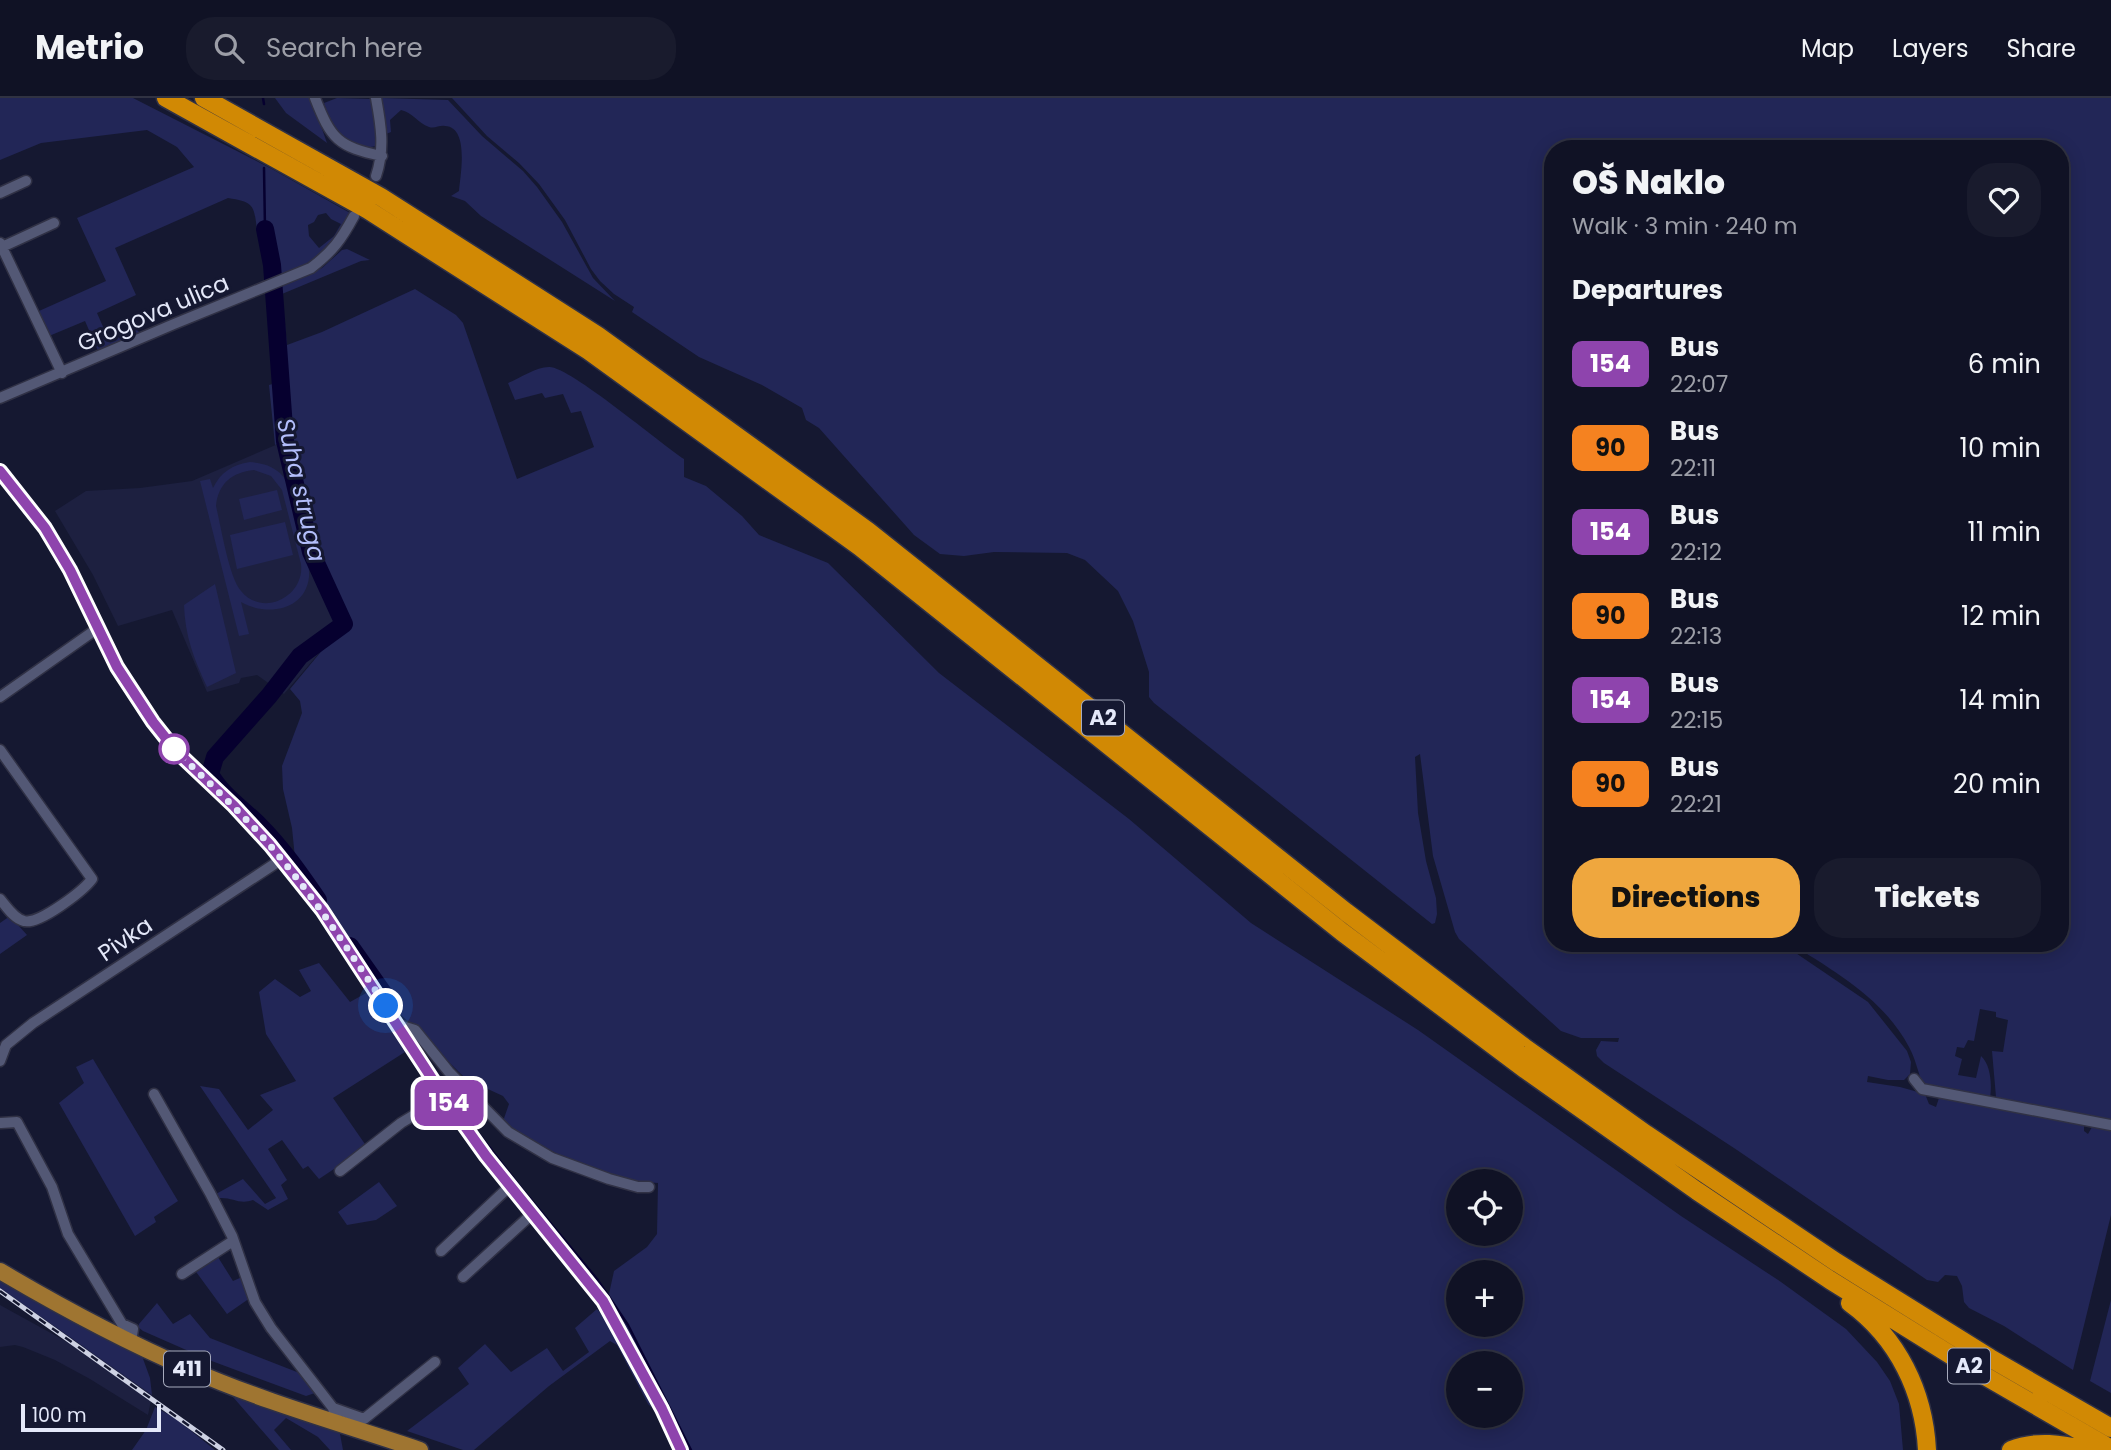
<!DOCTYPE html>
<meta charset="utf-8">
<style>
body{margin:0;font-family:Poppins,sans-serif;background:#191b2d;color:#f1f3f6;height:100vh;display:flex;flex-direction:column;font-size:26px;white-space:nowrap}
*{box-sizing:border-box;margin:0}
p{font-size:23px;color:#9c9ea7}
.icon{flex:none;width:38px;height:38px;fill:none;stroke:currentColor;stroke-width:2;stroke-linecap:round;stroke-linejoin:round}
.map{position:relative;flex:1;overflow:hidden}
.panel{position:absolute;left:1544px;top:42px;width:525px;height:812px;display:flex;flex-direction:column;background:#101225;border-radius:28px;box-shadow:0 4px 18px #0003,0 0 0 2px #303242}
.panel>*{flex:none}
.badge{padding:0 14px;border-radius:10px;font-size:24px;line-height:46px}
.tools{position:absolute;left:1446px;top:1071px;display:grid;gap:14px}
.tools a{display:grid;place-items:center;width:77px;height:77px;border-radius:50%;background:#101225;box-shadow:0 4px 18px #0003,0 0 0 2px #303242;font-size:35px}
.scale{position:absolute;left:21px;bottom:18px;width:140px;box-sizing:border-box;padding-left:7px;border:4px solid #e4e8f9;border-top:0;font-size:19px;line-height:24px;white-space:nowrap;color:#e4e8f9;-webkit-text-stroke:5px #151831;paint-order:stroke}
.you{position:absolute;width:35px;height:35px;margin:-18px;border:5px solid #fff;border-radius:50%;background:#1a73e8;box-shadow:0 0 0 10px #1a73e833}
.map>.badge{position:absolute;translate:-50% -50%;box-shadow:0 0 0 4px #fff}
h2{padding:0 28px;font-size:26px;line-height:63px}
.round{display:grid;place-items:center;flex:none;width:74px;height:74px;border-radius:28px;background:#191b2d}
.summary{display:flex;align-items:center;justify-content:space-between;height:119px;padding:0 28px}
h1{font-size:33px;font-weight:800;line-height:52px}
.action{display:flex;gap:14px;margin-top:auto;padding:14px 28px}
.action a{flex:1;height:80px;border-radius:28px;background:#efa73e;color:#111;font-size:28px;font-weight:800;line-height:80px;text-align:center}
.action a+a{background:#191b2d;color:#f1f3f6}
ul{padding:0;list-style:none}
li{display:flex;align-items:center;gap:21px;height:84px;padding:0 28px}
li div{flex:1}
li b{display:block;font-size:26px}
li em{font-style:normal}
li .badge{min-width:77px;font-weight:700;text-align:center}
header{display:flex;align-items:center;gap:42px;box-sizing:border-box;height:98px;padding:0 35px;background:#101225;border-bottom:2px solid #303242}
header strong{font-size:33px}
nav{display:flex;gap:38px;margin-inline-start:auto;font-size:24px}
.search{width:490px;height:63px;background:#191b2d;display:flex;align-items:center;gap:18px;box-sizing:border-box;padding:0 24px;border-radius:28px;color:#9c9ea7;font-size:26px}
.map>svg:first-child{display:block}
</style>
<header>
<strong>Metrio</strong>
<div class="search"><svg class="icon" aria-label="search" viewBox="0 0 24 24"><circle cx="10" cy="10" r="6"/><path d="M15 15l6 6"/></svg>Search here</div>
<nav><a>Map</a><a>Layers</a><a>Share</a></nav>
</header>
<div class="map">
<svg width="2111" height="1352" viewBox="0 0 2111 1352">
<rect width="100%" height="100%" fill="#151831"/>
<path fill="#1d2040" d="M 285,343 L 297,399 L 334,509 L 344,526 L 284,596 L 257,577 L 241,580 L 239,585 L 207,594 L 172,512 L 118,528 L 93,477 L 55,413 L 86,393 L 140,390 L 192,383 Z
M 0,1207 L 67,1244 L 90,1252 L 141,1288 L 152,1297 L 148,1317 L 90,1281 L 55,1262 L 23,1249 L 15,1247 L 0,1249 Z"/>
<path fill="#222657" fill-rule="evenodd" d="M 0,0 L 133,0 L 272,71 L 350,115 C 334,146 308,173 273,178 L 269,137 L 257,132 C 254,107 254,104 228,100 L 115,150 L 136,197 L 97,215 L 108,240 L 135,227 L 140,236 L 98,253 L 85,223 L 49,238 L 39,213 L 106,183 L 77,120 L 194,69 L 177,49 L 147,32 L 41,45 L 0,62 ZM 326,115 L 331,121 L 341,126 L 334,138 L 319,150 L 309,138 L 308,127 L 314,124 L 318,117 Z
M 275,0 L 311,0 L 327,45 L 286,15 Z
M 337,0 L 371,1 L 378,44 L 376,48 C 347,56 331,28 324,5 Z
M 381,0 L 448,2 L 482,38 L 523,73 L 537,89 L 562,124 L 593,180 L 615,203 L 481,118 L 465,103 L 451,98 L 459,93 C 460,79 470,29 445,28 C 439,27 435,31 429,29 C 418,25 412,14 401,12 L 390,22 L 391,34 L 386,36 Z
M 452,0 L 2111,0 L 2111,1024 L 2001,1003 L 1996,999 L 1992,953 L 2003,954 L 2008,922 L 1996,919 L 1996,914 L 1980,911 L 1974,943 L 1968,942 L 1964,950 L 1957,949 L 1955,958 L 1962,961 L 1958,977 L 1976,980 L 1981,958 C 1991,967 1992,987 1990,1000 L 1925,987 L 1922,985 C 1918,973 1915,960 1909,949 C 1883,900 1835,874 1790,845 L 2060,845 L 2060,51 L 1552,51 L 1552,845 L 1781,845 L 1868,904 L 1907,953 L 1911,964 L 1910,976 L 1904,982 L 1888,982 L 1868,978 L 1867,984 L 1900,989 L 1925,996 L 1929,1006 L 1936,1009 L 1940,997 L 2084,1026 L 2084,1033 L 2088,1036 L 2092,1029 L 2111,1031 L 2111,1117 L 2073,1272 L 2004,1228 L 1969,1210 L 1964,1204 L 1962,1188 L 1957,1178 L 1945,1177 L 1938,1184 L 1927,1182 L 1737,1052 L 1604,965 L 1597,958 L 1596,952 L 1601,943 L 1618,944 L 1619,940 L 1581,940 L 1561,933 L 1459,841 L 1455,834 L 1433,758 L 1420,656 L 1415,659 L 1418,715 L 1426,763 L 1436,800 L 1437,816 L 1435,825 L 1432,826 L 1154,605 L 1149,599 L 1149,574 L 1133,523 L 1118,493 L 1085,462 L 1067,455 L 994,454 L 964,458 L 940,456 L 914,437 L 819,330 L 806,322 L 802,310 L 762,287 L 699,259 L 632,214 L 634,209 L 614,196 L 600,183 L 591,171 L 565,122 L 539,86 L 519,65 L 487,38 Z
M 347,151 L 370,162 L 361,163 L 282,196 L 287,247 L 322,234 L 415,191 L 456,217 L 463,225 L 517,381 L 594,349 L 581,313 L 571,315 L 563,296 L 545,300 L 542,295 L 515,302 L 508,285 C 520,280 536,269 549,269 C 569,268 661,346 684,361 L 684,379 L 706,388 L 742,418 L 759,437 L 828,465 L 939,575 L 1129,721 L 1251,825 L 1418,932 L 1681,1118 L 1781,1184 L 1846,1231 L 1877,1264 L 1890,1283 L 1899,1306 L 1903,1352 L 689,1352 L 609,1196 L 614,1173 L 647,1149 L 657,1136 L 658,1085 L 632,1083 L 591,1074 L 502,1026 L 509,1006 L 503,998 L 466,981 L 393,909 L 326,808 L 296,770 L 292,730 L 283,691 L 282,668 L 302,615 L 300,603 L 290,591 L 344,526 L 311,454 L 285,343 L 275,347 L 269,287 L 276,285 L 279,305 L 282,305 L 276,189 L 322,170 L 342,152 ZM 1458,1083 L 1510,1083 L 1510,1136 L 1458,1136 ZM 1458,1174 L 1510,1174 L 1510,1227 L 1458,1227 ZM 1458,1265 L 1510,1265 L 1510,1318 L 1458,1318 Z
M 250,364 C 261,365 271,367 280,375 C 293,388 295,408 299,425 C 303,442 310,462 309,479 C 305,514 265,518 241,504 L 249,536 L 239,538 L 200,383 L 210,381 L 213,390 C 221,374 232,367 250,364 ZM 254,372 L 271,378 L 282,392 L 301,466 C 305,498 263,520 241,493 C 229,479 221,429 216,408 C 218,386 232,374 254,372 Z
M 277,392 L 282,412 L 244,422 L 239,401 Z
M 285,424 L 293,457 L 237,471 L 230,437 Z
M 215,486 L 236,575 L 207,589 C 194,561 185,538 184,507 Z
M 10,818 L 27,837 L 0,856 L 0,825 Z
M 319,865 L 350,904 L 368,894 L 405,954 L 333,1000 L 367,1049 L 319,1081 L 308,1068 L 303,1071 L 282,1042 L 268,1051 L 287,1082 L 281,1087 L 288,1101 L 268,1112 L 253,1102 C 239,1107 233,1099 219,1100 L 216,1096 L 243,1081 L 265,1106 L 276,1100 L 200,988 L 219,991 L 248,1032 L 273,1012 L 260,997 L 296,983 L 266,936 L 259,894 L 275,881 L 300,899 L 311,893 L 299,872 Z
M 93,961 L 178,1103 L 154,1119 L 156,1124 L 135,1138 L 59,1005 L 84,985 L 76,969 Z
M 379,1084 L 397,1108 L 376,1122 L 347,1127 L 338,1114 Z
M 216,1156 L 233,1183 L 242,1179 L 250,1200 L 227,1216 L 194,1171 Z
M 0,1180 L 142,1258 L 150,1280 L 152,1297 L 0,1190 Z
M 2111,1202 L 2111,1295 L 2090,1283 Z
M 157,1205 L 173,1226 L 190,1216 L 210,1240 L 302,1276 L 315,1291 L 315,1295 L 306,1298 L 209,1262 L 143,1233 L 138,1229 L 139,1226 Z
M 597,1211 L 611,1227 L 652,1310 L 648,1306 L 617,1247 L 610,1243 L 549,1288 L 474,1352 L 463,1352 L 407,1333 L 469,1286 L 458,1270 L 485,1246 L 511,1274 L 547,1250 L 563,1273 L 589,1254 L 575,1230 Z
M 233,1299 L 334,1332 L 340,1336 L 343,1352 L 330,1352 L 318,1339 L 286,1320 L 274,1332 L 291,1352 L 279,1352 Z
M 155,1309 L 175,1320 L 215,1352 L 132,1352 L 146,1332 Z"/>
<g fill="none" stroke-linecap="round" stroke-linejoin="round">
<path stroke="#06002f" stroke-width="2.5" d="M 263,0 L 264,6
M 264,70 L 265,131
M 452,1001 L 518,1086 L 597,1181 L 628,1227 L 691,1352"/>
<path stroke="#06002f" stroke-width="18" d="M 265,131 L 272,167 L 285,343 L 311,454 L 344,526 L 300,558 L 269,598 L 215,659 L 210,676 C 221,696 243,711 260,728 C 282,750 300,776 318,802
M 350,848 L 393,909"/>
<g stroke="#303145" stroke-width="13">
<path id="street" d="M 315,0 C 331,41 338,49 382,58
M 376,0 C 381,27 385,51 376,78
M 0,95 L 26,83
M 0,145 L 62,275
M 2,149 L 54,125
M 0,300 L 174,226 L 311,170 C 333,153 341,142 354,118
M 0,373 L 45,430 L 70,472 L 117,569 L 153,624 L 176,653 L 234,708 L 270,747 L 322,812 L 444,999 L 486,1058 L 603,1203 L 662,1310 L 681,1352
M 0,599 L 98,530
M 0,652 L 92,781 C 83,793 39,827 24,823 C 14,821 6,808 0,801
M 399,927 L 415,932 L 449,974 L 508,1034 L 552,1060 L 609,1081 L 638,1089 L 649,1089
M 0,963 L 6,947 L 33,925 L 282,761
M 1914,981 L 1922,991 L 2111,1027
M 154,996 L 210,1095 L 232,1138 L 255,1204 L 271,1230 L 333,1310 L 336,1324
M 1,1025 L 17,1024 L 52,1089 L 68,1136 L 122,1226 L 133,1231 L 131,1244
M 340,1073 L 401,1025 L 444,999
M 441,1153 L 510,1088
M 182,1176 L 233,1143
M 463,1179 L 532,1116
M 333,1310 L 364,1321 L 435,1264"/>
</g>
<g stroke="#303145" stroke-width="19">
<path id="primary" d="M 0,1173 C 61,1209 124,1243 189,1271 C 264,1304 343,1326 420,1352"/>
</g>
<g stroke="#303145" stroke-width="21">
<path id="highway" d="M 166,0 L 368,112 L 589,253 L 860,449 L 1342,834 L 1526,972 L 1697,1093 L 1830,1182 L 1978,1274 L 2111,1351
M 204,0 L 381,99 L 597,237 L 868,433 L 1346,814 L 1524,949 L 1646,1036 L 1836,1164 L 1990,1260 L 2111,1330
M 1850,1205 C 1898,1240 1924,1294 1927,1352
M 2011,1352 C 2036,1342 2062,1346 2087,1352"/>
</g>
<use href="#street" stroke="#535875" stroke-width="10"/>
<use href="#primary" stroke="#9f7531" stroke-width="16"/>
<use href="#highway" stroke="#d18904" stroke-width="18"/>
<g stroke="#cdd1e3" stroke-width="5">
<path id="rail" d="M 0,1193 L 223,1352"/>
</g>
<use href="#rail" stroke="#151831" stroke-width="2.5" stroke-dasharray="8" stroke-linecap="butt"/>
</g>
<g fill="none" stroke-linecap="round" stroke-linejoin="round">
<g stroke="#fff" stroke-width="16">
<path id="line" d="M 0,373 L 45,430 L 70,472 L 117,569 L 153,624 L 176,653 L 234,708 L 270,747 L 322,812 L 444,999 L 486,1058 L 603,1203 L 662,1311 L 681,1352"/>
</g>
<use href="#line" stroke="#8e44ad" stroke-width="10"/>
<path stroke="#e4e8f9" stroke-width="7" stroke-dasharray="0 12.6" d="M 174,651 C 211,687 250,722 283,763 C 321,809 352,858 386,908"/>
</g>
<circle fill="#fff" stroke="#8e44ad" stroke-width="3.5" cx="174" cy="651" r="14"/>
<g text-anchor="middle" stroke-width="6" stroke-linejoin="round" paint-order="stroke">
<g fill="#151831" stroke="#a6aabd" stroke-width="2">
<rect x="1082" y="602.5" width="42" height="35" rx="5"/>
<rect x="1948" y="1250.5" width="42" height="35" rx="5"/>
<rect x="164" y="1253.5" width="46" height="35" rx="5"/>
</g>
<g font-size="21" font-weight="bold" fill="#e4e8f9">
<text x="1103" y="627">A2</text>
<text x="1969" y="1275">A2</text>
<text x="187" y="1278">411</text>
</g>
<g font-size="23" fill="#e4e8f9" stroke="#151831">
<text transform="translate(153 215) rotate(-23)" y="8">Grogova ulica</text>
<text transform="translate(125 841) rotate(-34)" y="8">Pivka</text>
</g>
<g font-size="24" font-style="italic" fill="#b2bdfa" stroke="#151831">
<text transform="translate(301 392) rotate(77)" y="8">Suha struga</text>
</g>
</g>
</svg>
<div class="tools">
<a><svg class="icon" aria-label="locate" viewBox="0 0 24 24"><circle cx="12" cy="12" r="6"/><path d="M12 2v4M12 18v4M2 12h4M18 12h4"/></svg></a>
<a>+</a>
<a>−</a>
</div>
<div class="scale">100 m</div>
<div class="you" style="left:386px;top:908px"></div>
<b class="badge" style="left:449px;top:1005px;background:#8e44ad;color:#fff">154</b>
<section class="panel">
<div class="summary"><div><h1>OŠ Naklo</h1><p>Walk · 3 min · 240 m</p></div><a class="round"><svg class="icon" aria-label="heart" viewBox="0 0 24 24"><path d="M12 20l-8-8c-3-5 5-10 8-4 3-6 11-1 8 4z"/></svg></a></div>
<h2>Departures</h2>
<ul>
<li><span class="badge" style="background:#8e44ad;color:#fff">154</span><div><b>Bus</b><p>22:07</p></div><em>6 min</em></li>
<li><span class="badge" style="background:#f58220;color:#111">90</span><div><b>Bus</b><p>22:11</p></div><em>10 min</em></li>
<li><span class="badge" style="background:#8e44ad;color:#fff">154</span><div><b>Bus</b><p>22:12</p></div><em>11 min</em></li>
<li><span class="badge" style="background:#f58220;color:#111">90</span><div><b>Bus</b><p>22:13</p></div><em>12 min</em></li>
<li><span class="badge" style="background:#8e44ad;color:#fff">154</span><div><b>Bus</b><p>22:15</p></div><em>14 min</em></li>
<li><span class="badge" style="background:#f58220;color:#111">90</span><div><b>Bus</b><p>22:21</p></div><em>20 min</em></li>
</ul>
<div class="action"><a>Directions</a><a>Tickets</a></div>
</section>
</div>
